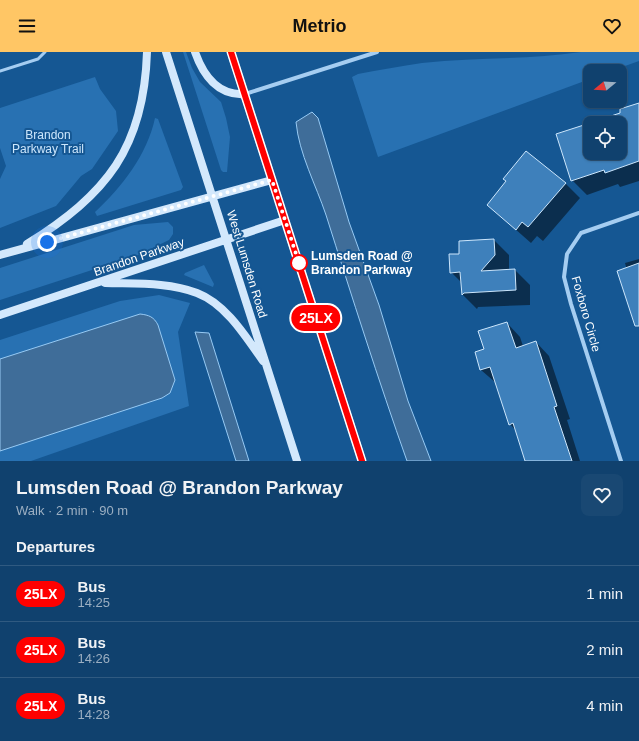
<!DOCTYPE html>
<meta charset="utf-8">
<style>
body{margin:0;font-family:Helvetica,sans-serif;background:#194873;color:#f1f3f6;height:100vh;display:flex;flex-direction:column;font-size:15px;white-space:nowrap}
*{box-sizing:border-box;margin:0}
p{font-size:13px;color:#9cafc2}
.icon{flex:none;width:22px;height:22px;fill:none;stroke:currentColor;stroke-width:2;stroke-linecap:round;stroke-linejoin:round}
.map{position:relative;height:409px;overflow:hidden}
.panel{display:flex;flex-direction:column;background:#10416e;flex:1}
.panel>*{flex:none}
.badge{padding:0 8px;border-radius:13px;font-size:14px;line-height:26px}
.needle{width:26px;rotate:252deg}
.tools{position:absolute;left:583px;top:12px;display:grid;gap:8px}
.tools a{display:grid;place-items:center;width:44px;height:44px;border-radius:8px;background:#10416e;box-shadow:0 1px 3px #0004,0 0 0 1px #305a81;font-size:20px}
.you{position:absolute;width:20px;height:20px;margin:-10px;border:3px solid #fff;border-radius:50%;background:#1a73e8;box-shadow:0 0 0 6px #1a73e833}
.map>.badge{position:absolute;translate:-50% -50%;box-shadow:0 0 0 2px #fff}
h2{padding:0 16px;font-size:15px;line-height:36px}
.round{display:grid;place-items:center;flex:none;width:42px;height:42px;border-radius:8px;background:#194873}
.head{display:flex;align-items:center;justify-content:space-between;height:68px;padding:0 16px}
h1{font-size:19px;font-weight:700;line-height:30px}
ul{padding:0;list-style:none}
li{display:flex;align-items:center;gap:12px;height:56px;padding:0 16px;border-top:1px solid #305a81}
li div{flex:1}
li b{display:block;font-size:15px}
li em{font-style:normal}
li .badge{min-width:44px;font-weight:700;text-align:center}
header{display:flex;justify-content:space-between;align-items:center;height:52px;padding:0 16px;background:#ffc665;color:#111;font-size:18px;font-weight:700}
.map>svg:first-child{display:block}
</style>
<header><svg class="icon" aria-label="menu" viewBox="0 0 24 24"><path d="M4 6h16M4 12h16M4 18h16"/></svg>Metrio<svg class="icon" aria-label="heart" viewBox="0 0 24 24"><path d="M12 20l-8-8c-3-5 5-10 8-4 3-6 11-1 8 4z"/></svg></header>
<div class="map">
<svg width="639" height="409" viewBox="0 0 639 409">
<rect width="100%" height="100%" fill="#155793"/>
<path fill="#2871b2" d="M 183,0 L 186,0 L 192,16 L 200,30 L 221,50 L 226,66 L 230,85 L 227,120 L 223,120 L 221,118 Z
M 581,0 L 639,0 L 639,9 L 611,19 L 590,19 L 590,27 L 378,105 L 352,25 L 358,22 C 379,18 401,14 422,11 C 475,5 528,8 581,0 Z
M 95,25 L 100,37 L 116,59 L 118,79 L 92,117 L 81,124 L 56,154 L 0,176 L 0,127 L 6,114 L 0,96 L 0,56 Z
M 155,66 L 158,67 L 183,135 L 181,138 L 97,164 L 95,160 C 122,135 147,103 155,66 Z
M 168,170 L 173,175 L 173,182 L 169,188 L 138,203 L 0,248 L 0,216 L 134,173 Z
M 204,213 L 214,232 L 213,235 L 184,223 L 185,221 Z
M 159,243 L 190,251 L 178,280 L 189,354 L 31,409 L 0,409 L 0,288 L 120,249 Z"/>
<path fill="#3f6d99" stroke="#97caf4" d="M 312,60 L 318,66 L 349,170 L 379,253 L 408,349 L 431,409 L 407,409 C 378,327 352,245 326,163 C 316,133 299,102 296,70 Z
M 140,262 C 149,263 154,265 158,273 L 175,328 L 170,341 L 162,346 L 0,399 L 0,307 Z
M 195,280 L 209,281 L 249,409 L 236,409 Z"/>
<path fill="#0007" d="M 639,52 L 639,129 L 620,135 L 618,132 L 587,143 L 572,128 L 590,72 L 590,101 L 620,101 L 620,71 L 594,71 L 627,60 Z
M 526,100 L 566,132 L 580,146 L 543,189 L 537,184 L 531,191 L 488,153 L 507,130 Z
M 494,188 L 509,203 L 509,219 L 515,218 L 530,233 L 530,253 L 478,255 L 477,257 L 463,243 L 462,231 L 451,220 L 461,202 Z
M 639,207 L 639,264 L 625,211 Z
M 507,271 L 520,285 L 523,294 L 536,290 L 549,304 L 570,367 L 567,368 L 580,409 L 526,409 L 516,379 L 510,372 L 496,331 L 481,318 L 476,301 L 486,298 Z"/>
<path fill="#3e80bb" stroke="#cce6fc" d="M 639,51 L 639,109 L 605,121 L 604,118 L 571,129 L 556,82 L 590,71 L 590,101 L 620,101 L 620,71 L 590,71 L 620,61 L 620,57 Z
M 526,99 L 566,131 L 528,175 L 522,170 L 516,178 L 487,153 L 506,129 L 503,127 Z
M 494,187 L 495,203 L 481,219 L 515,217 L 516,238 L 464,241 L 462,243 L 460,220 L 450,221 L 449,202 L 459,202 L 459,189 Z
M 639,211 L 639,274 L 635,274 L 617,219 Z
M 507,270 L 516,296 L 536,289 L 557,354 L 554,355 L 572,409 L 525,409 L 513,371 L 509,373 L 490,315 L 480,318 L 475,300 L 484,297 L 478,279 Z"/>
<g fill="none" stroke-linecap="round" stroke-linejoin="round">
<path stroke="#a5cdf1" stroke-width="3" d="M 0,19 L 38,7 L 45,0"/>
<path stroke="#a5cdf1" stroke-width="4" d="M 245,42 L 377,0
M 621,409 L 571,252 L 564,225 L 567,202 L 581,181 L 639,161"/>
<path stroke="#d3e8fc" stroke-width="8" d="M 166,0 L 297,409
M 195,0 C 203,23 218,44 245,42
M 231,0 L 362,409
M 27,192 C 107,142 144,96 147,0
M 0,203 L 272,128
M 105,231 C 135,232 169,230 197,241 C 226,252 246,285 263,309
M 0,263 L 285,168"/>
</g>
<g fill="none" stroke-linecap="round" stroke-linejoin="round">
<g stroke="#fff" stroke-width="9">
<path id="line" d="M 231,0 L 362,409"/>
</g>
<use href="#line" stroke="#f00" stroke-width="6"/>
<path stroke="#fff" stroke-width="4" stroke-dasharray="0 7.2" d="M 47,190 L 272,128 L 299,211"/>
</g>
<circle fill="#fff" stroke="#f00" stroke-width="2" cx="299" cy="211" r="8"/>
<g text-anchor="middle" stroke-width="4" stroke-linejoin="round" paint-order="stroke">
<g font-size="12" fill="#cce6fc" stroke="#155793">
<text x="48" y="87">Brandon<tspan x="48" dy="14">Parkway Trail</tspan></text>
</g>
<g font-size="12" font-weight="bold" fill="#fff" stroke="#155793" text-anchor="start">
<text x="311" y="208">Lumsden Road @<tspan x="311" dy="14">Brandon Parkway</tspan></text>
</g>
<g font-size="12" fill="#fff" stroke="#155793">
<text transform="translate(139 205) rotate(-19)" y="4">Brandon Parkway</text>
<text transform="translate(247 212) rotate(73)" y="4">West Lumsden Road</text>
<text transform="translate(586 262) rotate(74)" y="4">Foxboro Circle</text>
</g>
</g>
</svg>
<div class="tools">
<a><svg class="needle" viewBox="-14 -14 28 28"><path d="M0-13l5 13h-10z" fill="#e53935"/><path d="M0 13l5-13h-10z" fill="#9cafc2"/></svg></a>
<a><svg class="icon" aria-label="locate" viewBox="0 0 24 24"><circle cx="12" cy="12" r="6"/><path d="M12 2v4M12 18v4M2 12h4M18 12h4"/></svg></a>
</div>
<div class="you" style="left:47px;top:190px"></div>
<b class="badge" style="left:316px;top:266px;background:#f00;color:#fff">25LX</b>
</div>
<section class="panel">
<div class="head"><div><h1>Lumsden Road @ Brandon Parkway</h1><p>Walk · 2 min · 90 m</p></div><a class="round"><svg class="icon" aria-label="heart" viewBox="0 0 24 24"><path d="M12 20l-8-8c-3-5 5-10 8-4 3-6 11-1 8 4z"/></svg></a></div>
<h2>Departures</h2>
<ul>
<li><span class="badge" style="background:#f00;color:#fff">25LX</span><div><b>Bus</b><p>14:25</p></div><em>1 min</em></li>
<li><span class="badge" style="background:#f00;color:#fff">25LX</span><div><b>Bus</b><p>14:26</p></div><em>2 min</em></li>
<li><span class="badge" style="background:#f00;color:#fff">25LX</span><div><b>Bus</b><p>14:28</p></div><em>4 min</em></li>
</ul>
</section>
